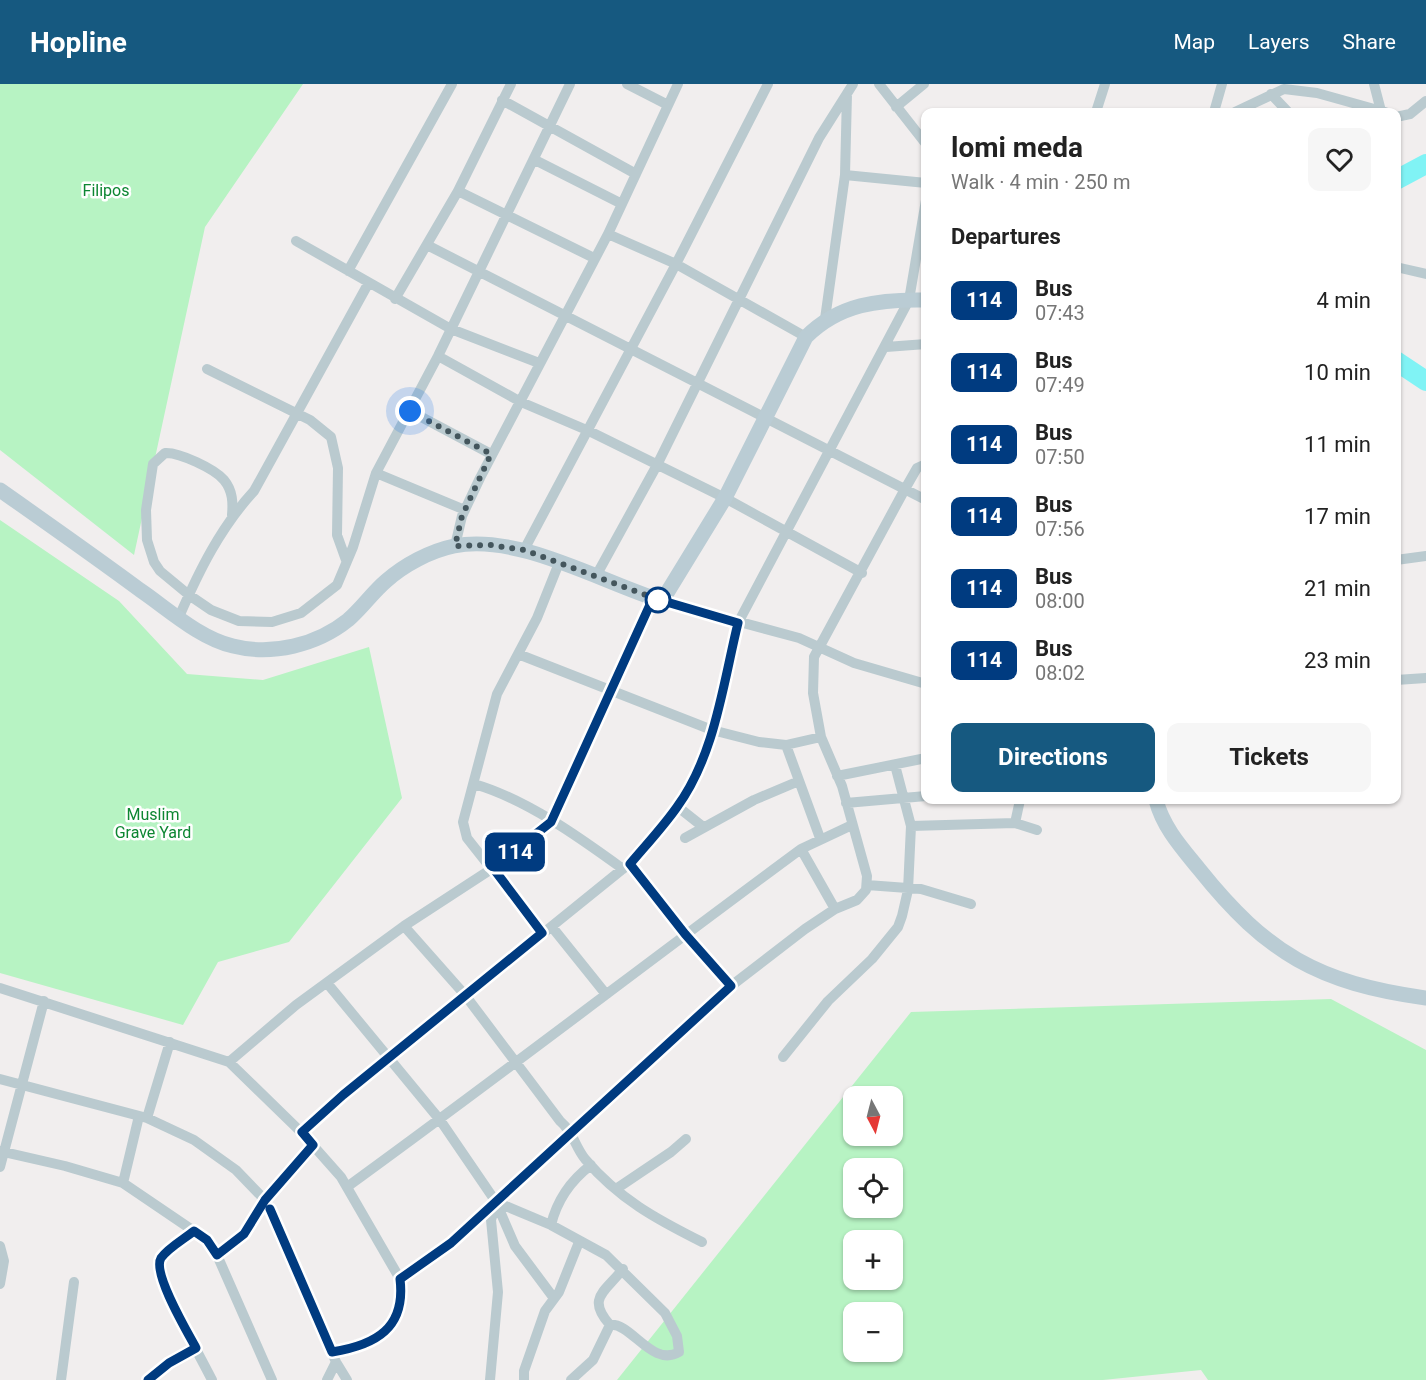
<!DOCTYPE html>
<meta charset="utf-8">
<style>
body{margin:0;font-family:Roboto,sans-serif;background:#f6f6f6;color:#222;height:100vh;display:flex;flex-direction:column;font-size:22px;white-space:nowrap}
*{box-sizing:border-box;margin:0}
p{font-size:20px;color:#767676}
.icon{flex:none;width:33px;height:33px;fill:none;stroke:currentColor;stroke-width:2;stroke-linecap:round;stroke-linejoin:round}
.map{position:relative;flex:1;overflow:hidden}
.details{position:absolute;left:921px;top:24px;width:480px;height:696px;display:flex;flex-direction:column;background:#fff;border-radius:12px;box-shadow:0 2px 4px #0004}
.details>*{flex:none}
.badge{padding:0 12px;border-radius:9px;font-size:21px;line-height:39px}
.needle{width:39px;rotate:173deg}
.controls{position:absolute;left:843px;top:1002px;display:grid;gap:12px}
.controls a{display:grid;place-items:center;width:60px;height:60px;border-radius:12px;background:#fff;box-shadow:0 2px 4px #0004;font-size:30px}
.you{position:absolute;width:30px;height:30px;margin:-15px;border:4px solid #fff;border-radius:50%;background:#1a73e8;box-shadow:0 0 0 9px #1a73e833}
.map>.badge{position:absolute;translate:-50% -50%;box-shadow:0 0 0 3px #fff}
h2{padding:0 30px;font-size:22px;line-height:54px}
.round{display:grid;place-items:center;flex:none;width:63px;height:63px;border-radius:12px;background:#f6f6f6}
.overview{display:flex;align-items:center;justify-content:space-between;height:102px;padding:0 30px}
h1{font-size:28px;font-weight:700;line-height:45px}
.cta{display:flex;gap:12px;margin-top:auto;padding:12px 30px}
.cta a{flex:1;height:69px;border-radius:12px;background:#165980;color:#fff;font-size:24px;font-weight:700;line-height:69px;text-align:center}
.cta a+a{background:#f6f6f6;color:#222}
ul{padding:0;list-style:none}
li{display:flex;align-items:center;gap:18px;height:72px;padding:0 30px}
li div{flex:1}
li b{display:block;font-size:22px}
li em{font-style:normal}
li .badge{min-width:66px;font-weight:700;text-align:center}
header{display:flex;align-items:center;gap:36px;box-sizing:border-box;height:84px;padding:0 30px;background:#165980;color:#fff}
header strong{font-size:28px}
nav{display:flex;gap:33px;margin-inline-start:auto;font-size:21px}
.map>svg:first-child{display:block}
</style>
<header>
<strong>Hopline</strong>
<nav><a>Map</a><a>Layers</a><a>Share</a></nav>
</header>
<div class="map">
<svg width="1426" height="1296" viewBox="0 0 1426 1296">
<rect width="100%" height="100%" fill="#f1eeee"/>
<path fill="#b7f3c3" fill-rule="evenodd" d="M 0,0 L 303,0 L 205,143 L 134,471 L 0,366 Z
M 0,436 L 119,517 L 187,590 L 263,596 L 369,563 L 402,714 L 289,858 L 218,878 L 183,941 L 0,889 Z
M 1331,915 L 1426,966 L 1426,1296 L 1208,1296 L 1201,1286 L 1103,1296 L 617,1296 L 911,928 ZM 854,1012 L 892,1012 L 892,1052 L 854,1052 ZM 854,1084 L 892,1084 L 892,1124 L 854,1124 ZM 854,1156 L 892,1156 L 892,1196 L 854,1196 ZM 854,1228 L 892,1228 L 892,1268 L 854,1268 Z"/>
<g fill="none" stroke-linecap="round" stroke-linejoin="round">
<path stroke="#80f3f5" stroke-width="20" d="M 1396,96 L 1426,80
M 1396,277 L 1426,297"/>
<path stroke="#bacacf" stroke-width="10" d="M 627,0 L 668,21
M 879,0 L 926,60
M 1374,0 L 1381,27
M 1271,10 L 1288,28
M 502,16 L 636,90
M 896,23 L 924,0
M 1096,28 L 1105,0
M 1214,28 L 1222,0
M 1235,28 L 1284,5 L 1317,9 L 1385,28
M 1396,33 L 1410,30 L 1426,17
M 535,76 L 622,120
M 845,91 L 926,99
M 458,107 L 594,174
M 608,150 L 676,180 L 806,253
M 296,157 L 451,245 L 539,279
M 427,161 L 926,416
M 1396,183 L 1426,190
M 348,187 L 452,0
M 395,215 L 458,107 L 511,0
M 825,235 L 845,91 L 847,10
M 886,263 L 926,260
M 438,272 L 521,318 L 589,347 L 725,414 L 862,489
M 207,285 L 310,336 L 331,353 L 338,384 L 337,451 L 346,476
M 410,327 L 491,370
M 376,389 L 465,426
M 232,431 C 233,419 233,407 224,396 C 215,385 179,368 165,369 L 153,380 L 146,426 L 147,456 L 154,478 L 160,487 L 189,511 L 211,526 L 239,537 L 272,538 L 301,529 L 337,501 L 353,463 L 376,389 L 438,272 L 570,0
M 455,462 L 462,432 L 480,394 L 608,150 L 678,0
M 524,466 L 676,180 L 768,0
M 1396,476 L 1426,472
M 596,492 L 657,381 L 819,54 L 853,0
M 662,517 L 799,554 L 854,579 L 926,600
M 179,533 C 199,487 220,444 254,407 L 368,200
M 518,570 L 712,646 L 759,658 L 786,661 L 821,653
M 1396,596 L 1426,594
M 786,661 L 820,754
M 837,692 L 926,674
M 474,700 C 526,715 579,753 623,785
M 846,719 L 926,712
M 678,723 L 702,742
M 1015,739 L 1020,716
M 911,742 L 1015,739 L 1037,746
M 685,754 L 754,716 L 799,697
M 801,765 L 852,741
M 630,779 L 685,850 L 731,902
M 867,801 L 921,805 L 971,820
M 404,842 L 465,911 L 560,1037 C 574,1049 574,1061 585,1075 C 619,1115 656,1135 702,1158
M 552,843 L 605,909
M 542,849 L 467,754 L 463,738 L 497,610 L 537,534 L 559,479
M 327,899 L 440,1036 L 496,1118 L 515,1162 L 553,1213
M 0,904 L 229,978 L 302,1049 L 341,1093 L 400,1195 L 400,1223 L 392,1241 L 375,1255 L 332,1268
M 783,973 L 828,917 L 872,875 L 898,843 L 902,832 L 908,806 L 911,742 L 895,681
M 229,978 L 296,921 L 404,842 L 493,784 L 551,738 L 653,514
M 0,995 L 147,1034 L 194,1056 L 236,1086 L 265,1116 L 336,1278 L 347,1296
M 147,1034 L 170,958
M 302,1049 L 343,1011 L 630,779 L 678,723 L 701,679 L 712,646 L 738,539 L 909,216 L 926,116
M 0,1067 L 65,1082 L 123,1099 L 207,1156 L 217,1171 L 272,1296
M 0,1083 L 44,917
M 123,1099 L 139,1032
M 347,1103 C 500,992 649,877 801,765 L 835,825
M 616,1105 L 671,1068 L 686,1055
M 496,1118 L 551,1141 L 606,1171 L 665,1229 L 677,1252 L 679,1268 C 652,1284 631,1238 610,1241 C 586,1214 605,1208 623,1185
M 551,1141 C 557,1116 570,1097 591,1081
M 194,1147 C 184,1155 163,1166 160,1178 C 155,1194 203,1277 212,1296
M 0,1162 L 4,1177 L 0,1200
M 217,1171 L 244,1150 L 265,1116 L 313,1061
M 400,1195 L 451,1159 L 731,902 L 805,845 L 835,825 L 857,816 L 866,806 L 867,792 L 842,702 L 821,653 L 813,609 L 814,573 L 905,405 L 917,384 L 926,380
M 61,1296 L 74,1198
M 148,1296 L 169,1279 L 196,1264
M 327,1296 L 336,1278
M 490,1296 L 498,1208 L 491,1136 L 496,1119
M 524,1296 L 524,1287 L 545,1227 L 559,1208 L 579,1158
M 571,1296 L 593,1276 L 610,1241"/>
<path stroke="#baccd4" stroke-width="15" d="M 0,406 C 47,439 94,472 140,506 C 168,525 199,554 233,562 C 272,572 317,561 348,536 C 362,524 372,509 386,497 C 404,481 430,467 454,462 C 518,449 601,498 662,517 L 725,414 L 806,253 C 839,220 879,215 926,216
M 1156,716 C 1163,743 1181,763 1199,785 C 1267,870 1318,899 1426,914"/>
</g>
<g fill="none" stroke-linecap="round" stroke-linejoin="round">
<g stroke="#fff" stroke-width="14">
<path id="line" d="M 148,1296 L 169,1279 L 196,1264 C 188,1249 152,1189 161,1174 C 168,1164 184,1155 194,1147 L 207,1156 L 217,1171 L 244,1150 L 265,1116 L 313,1061 L 302,1048 L 343,1011 L 542,849 L 493,784 L 551,738 L 653,514 L 738,539 C 723,600 715,671 677,723 C 663,743 646,761 630,780 L 685,850 L 731,902 L 451,1159 L 400,1195 C 406,1244 376,1261 332,1268 L 270,1125"/>
</g>
<use href="#line" stroke="#003b80" stroke-width="9"/>
<path stroke="#44565d" stroke-width="6" stroke-dasharray="0 10.8" d="M 410,327 L 491,370 L 462,432 L 455,462 L 490,461 L 524,466 L 662,517 L 658,516"/>
</g>
<circle fill="#fff" stroke="#003b80" stroke-width="3" cx="658" cy="516" r="12"/>
<g text-anchor="middle" stroke-width="5" stroke-linejoin="round" paint-order="stroke">
<g font-size="16" fill="#0d8632" stroke="#fff">
<text x="106" y="112">Filipos</text>
<text x="153" y="736">Muslim<tspan x="153" dy="18">Grave Yard</tspan></text>
</g>
</g>
</svg>
<div class="controls">
<a><svg class="needle" viewBox="-14 -14 28 28"><path d="M0-13l5 13h-10z" fill="#e53935"/><path d="M0 13l5-13h-10z" fill="#767676"/></svg></a>
<a><svg class="icon" aria-label="locate" viewBox="0 0 24 24"><circle cx="12" cy="12" r="6"/><path d="M12 2v4M12 18v4M2 12h4M18 12h4"/></svg></a>
<a>+</a>
<a>−</a>
</div>
<div class="you" style="left:410px;top:327px"></div>
<b class="badge" style="left:515px;top:768px;background:#003b80;color:#fff">114</b>
<section class="details">
<div class="overview"><div><h1>lomi meda</h1><p>Walk · 4 min · 250 m</p></div><a class="round"><svg class="icon" aria-label="heart" viewBox="0 0 24 24"><path d="M12 20l-8-8c-3-5 5-10 8-4 3-6 11-1 8 4z"/></svg></a></div>
<h2>Departures</h2>
<ul>
<li><span class="badge" style="background:#003b80;color:#fff">114</span><div><b>Bus</b><p>07:43</p></div><em>4 min</em></li>
<li><span class="badge" style="background:#003b80;color:#fff">114</span><div><b>Bus</b><p>07:49</p></div><em>10 min</em></li>
<li><span class="badge" style="background:#003b80;color:#fff">114</span><div><b>Bus</b><p>07:50</p></div><em>11 min</em></li>
<li><span class="badge" style="background:#003b80;color:#fff">114</span><div><b>Bus</b><p>07:56</p></div><em>17 min</em></li>
<li><span class="badge" style="background:#003b80;color:#fff">114</span><div><b>Bus</b><p>08:00</p></div><em>21 min</em></li>
<li><span class="badge" style="background:#003b80;color:#fff">114</span><div><b>Bus</b><p>08:02</p></div><em>23 min</em></li>
</ul>
<div class="cta"><a>Directions</a><a>Tickets</a></div>
</section>
</div>
